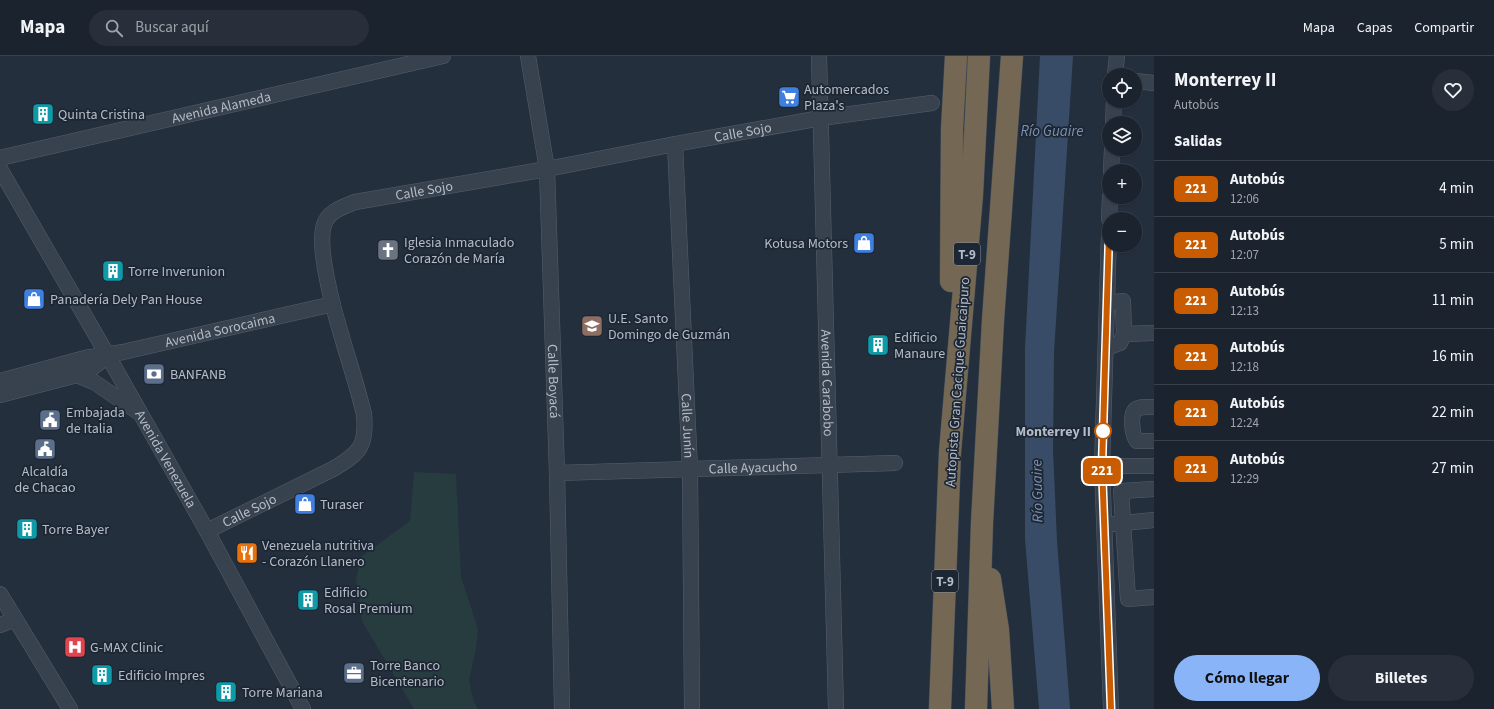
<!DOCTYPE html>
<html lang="es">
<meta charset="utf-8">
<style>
body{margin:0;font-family:"Source Sans 3",sans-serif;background:#282f3a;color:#f1f3f6;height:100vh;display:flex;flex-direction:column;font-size:15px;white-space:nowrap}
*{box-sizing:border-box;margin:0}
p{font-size:13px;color:#a0a4aa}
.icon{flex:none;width:22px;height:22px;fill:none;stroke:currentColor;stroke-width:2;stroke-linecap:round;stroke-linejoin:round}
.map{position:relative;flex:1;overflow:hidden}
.sheet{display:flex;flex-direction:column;background:#1b232e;width:340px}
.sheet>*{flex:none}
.badge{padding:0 8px;border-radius:6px;font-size:14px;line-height:26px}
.fabs{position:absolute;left:1102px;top:12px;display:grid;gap:8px}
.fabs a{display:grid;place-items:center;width:40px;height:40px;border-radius:50%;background:#1b232e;box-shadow:0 1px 3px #0004,0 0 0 1px #39404a;font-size:20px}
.map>.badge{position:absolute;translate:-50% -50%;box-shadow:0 0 0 2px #fff}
h2{padding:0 20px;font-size:15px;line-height:36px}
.round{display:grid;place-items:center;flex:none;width:42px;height:42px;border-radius:21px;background:#282f3a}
.overview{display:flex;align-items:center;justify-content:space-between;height:68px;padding:0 20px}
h1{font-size:19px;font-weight:700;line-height:30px}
.primary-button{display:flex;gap:8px;margin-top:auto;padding:8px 20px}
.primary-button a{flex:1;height:46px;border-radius:24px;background:#8ab4f8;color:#111;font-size:16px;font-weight:700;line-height:46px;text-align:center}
.primary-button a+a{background:#282f3a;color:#f1f3f6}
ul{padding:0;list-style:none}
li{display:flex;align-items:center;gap:12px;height:56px;padding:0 20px;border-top:1px solid #39404a}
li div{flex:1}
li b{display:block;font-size:15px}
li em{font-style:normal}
li .badge{min-width:44px;font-weight:700;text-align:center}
header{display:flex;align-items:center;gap:24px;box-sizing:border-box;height:56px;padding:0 20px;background:#1b232e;border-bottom:1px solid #39404a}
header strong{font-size:19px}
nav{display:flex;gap:22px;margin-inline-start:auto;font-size:14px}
.search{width:280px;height:36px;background:#282f3a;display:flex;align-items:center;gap:10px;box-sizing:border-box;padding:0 14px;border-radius:22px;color:#a0a4aa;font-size:15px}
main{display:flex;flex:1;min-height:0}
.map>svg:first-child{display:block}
</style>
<header>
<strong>Mapa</strong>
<div class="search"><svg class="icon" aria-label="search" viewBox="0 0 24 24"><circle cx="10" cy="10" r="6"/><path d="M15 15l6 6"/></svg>Buscar aquí</div>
<nav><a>Mapa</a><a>Capas</a><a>Compartir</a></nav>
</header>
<main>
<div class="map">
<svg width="1154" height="653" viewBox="0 0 1154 653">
<rect width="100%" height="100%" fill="#242f3e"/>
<path fill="#263c3f" d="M 414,416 L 456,418 L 461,521 L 478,573 L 476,592 L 469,625 L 474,646 L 478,653 L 414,653 L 362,565 L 356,523 L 361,501 L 410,465 Z"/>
<path fill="#394c67" d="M 1040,0 L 1073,0 L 1054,296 L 1053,394 L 1057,485 L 1070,653 L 1039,653 L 1025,483 L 1025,293 Z"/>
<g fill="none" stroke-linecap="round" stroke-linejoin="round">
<g stroke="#565f6c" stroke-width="16">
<g id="minor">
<path id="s1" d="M 528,0 L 547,113 L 557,417 L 562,653"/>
<path id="s2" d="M 819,0 L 836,653"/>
<path d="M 1115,19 L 1117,0"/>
<path d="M 1135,25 L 1154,27"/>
<path d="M 1113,67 L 1114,45"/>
<path id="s3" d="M 675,88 L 690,414 L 692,653"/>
<path id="s4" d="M 0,102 L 443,0"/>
<path id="s5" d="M 0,113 L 108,300 L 207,475 L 303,653"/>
<path d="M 1111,115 L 1112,93"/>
<path d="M 1109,163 L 1110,141"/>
<path d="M 1109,178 L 1102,410 L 1111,653"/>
<path d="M 1124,278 L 1154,277"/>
<path d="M 1106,292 L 1120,287 L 1124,278 L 1123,245 L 1107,247"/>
<path d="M 77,319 L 94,326 L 138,356"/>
<path id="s6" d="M 0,325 L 85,302 L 123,296 L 333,248"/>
<path d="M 0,339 L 77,319 L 88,315 L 108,300"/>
<path d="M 1154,351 C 1148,351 1139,350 1135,354 C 1130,359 1132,380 1137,385 L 1154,385"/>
<path d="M 1102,410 L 1154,410"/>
<path id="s7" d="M 557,417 L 895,407"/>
<path d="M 1154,433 L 1121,435 L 1128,543 L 1154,541"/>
<path d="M 1114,468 L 1154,464"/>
<path id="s8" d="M 207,475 L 333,413 C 360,397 367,390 364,358 C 351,305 330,253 323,199 C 322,189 321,178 324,169 C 328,155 343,151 355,146 L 547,113 L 675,88 L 821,62 L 932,47"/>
<path d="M 0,538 L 70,653"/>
<path d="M 0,569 L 15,563"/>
</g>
</g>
<g stroke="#434c59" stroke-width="23">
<path id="highway" d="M 951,225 L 952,73 L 956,0
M 990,523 L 998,574 L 1003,653
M 940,653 L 950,396 L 972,139 L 979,0
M 976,653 L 982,467 L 993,264 L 1012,0"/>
</g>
<use href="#minor" stroke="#38414e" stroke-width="15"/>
<use href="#highway" stroke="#746855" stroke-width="22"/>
</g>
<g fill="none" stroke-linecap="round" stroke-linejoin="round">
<g stroke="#fff" stroke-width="9">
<path id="line" d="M 1109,178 L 1102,410 L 1111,653"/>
</g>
<use href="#line" stroke="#c95b00" stroke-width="6"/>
</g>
<defs>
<g id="supermarket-square" transform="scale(1.15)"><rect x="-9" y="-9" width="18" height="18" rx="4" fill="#3f7fe0" stroke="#1d2633"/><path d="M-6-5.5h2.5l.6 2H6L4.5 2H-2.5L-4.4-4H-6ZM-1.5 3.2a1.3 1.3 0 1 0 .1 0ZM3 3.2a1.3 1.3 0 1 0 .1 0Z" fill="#fff"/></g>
<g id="building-square" transform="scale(1.15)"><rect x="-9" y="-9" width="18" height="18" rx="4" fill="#0f9aa8" stroke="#1d2633"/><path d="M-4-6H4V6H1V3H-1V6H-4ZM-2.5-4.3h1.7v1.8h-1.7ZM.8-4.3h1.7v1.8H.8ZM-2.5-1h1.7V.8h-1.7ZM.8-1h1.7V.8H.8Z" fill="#fff"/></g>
<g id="shop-square" transform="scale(1.15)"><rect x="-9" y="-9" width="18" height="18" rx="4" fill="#3f7fe0" stroke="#1d2633"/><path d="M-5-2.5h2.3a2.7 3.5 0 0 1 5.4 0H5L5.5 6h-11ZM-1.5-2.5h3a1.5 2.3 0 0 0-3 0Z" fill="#fff"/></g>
<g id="church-square" transform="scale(1.15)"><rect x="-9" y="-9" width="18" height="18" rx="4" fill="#6b7280" stroke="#1d2633"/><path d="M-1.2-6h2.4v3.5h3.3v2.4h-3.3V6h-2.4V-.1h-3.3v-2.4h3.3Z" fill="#fff"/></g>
<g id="school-square" transform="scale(1.15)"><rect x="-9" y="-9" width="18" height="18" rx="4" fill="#8d6e63" stroke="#1d2633"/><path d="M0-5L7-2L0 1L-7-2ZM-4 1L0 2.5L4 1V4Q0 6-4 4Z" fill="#fff"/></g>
<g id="bank-square" transform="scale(1.15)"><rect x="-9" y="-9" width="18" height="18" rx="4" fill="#5c6f8a" stroke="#1d2633"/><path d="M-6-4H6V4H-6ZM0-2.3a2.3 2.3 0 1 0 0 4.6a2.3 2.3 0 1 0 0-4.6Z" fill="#fff"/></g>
<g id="civic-square" transform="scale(1.15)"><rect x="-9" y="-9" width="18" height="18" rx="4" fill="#5c6f8a" stroke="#1d2633"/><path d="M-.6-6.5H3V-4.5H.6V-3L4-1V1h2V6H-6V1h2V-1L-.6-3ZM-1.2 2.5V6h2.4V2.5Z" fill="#fff"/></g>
<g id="restaurant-square" transform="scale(1.15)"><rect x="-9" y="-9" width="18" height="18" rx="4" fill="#e8710a" stroke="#1d2633"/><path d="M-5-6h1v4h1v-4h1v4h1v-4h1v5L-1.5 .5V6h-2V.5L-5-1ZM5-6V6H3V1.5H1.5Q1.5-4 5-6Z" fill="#fff"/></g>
<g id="hospital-square" transform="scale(1.15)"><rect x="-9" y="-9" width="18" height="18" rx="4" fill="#e0444e" stroke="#1d2633"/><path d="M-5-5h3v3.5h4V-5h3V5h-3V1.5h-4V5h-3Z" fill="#fff"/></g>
<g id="office-square" transform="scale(1.15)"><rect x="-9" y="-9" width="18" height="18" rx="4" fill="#5c6f8a" stroke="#1d2633"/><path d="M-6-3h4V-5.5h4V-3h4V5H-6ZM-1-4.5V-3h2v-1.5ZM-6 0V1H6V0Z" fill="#fff"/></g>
</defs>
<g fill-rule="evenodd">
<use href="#supermarket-square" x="789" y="41"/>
<use href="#building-square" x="43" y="58"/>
<use href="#shop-square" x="864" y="187"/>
<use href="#church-square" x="388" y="194"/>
<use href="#building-square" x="113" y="215"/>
<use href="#shop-square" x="34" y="243"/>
<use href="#school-square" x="592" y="270"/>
<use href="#building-square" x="878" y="289"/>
<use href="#bank-square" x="154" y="318"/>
<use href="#civic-square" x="50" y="364"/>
<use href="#civic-square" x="45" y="393"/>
<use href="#shop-square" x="305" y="448"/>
<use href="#building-square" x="27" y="473"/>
<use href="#restaurant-square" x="247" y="497"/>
<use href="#building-square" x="308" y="544"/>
<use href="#hospital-square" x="75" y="591"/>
<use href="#office-square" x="354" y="617"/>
<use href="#building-square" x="102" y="619"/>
<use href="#building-square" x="226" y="636"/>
</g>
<circle fill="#fff" stroke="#c95b00" stroke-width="2" cx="1103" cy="375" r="8"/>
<g text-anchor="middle" stroke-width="3.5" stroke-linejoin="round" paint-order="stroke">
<g fill="#1d2633" stroke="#878f9c" stroke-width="1">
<rect x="954" y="187" width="26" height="22" rx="3"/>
<rect x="932" y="514" width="26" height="22" rx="3"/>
</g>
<g font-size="13" font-weight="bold" fill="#b4bcc9">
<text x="967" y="203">T-9</text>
<text x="945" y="530">T-9</text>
</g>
<g font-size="14" fill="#b4bcc9" stroke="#1d2633" text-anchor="start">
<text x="804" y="38">Automercados<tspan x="804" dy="16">Plaza's</tspan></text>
<text x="58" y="63">Quinta Cristina</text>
<text x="404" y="191">Iglesia Inmaculado<tspan x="404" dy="16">Corazón de María</tspan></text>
<text x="848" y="192" text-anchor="end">Kotusa Motors</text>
<text x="128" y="220">Torre Inverunion</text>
<text x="50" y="248">Panadería Dely Pan House</text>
<text x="608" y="267">U.E. Santo<tspan x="608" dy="16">Domingo de Guzmán</tspan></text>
<text x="894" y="286">Edificio<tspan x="894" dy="16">Manaure</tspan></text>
<text x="170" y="323">BANFANB</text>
<text x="66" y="361">Embajada<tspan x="66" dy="16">de Italia</tspan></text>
<text x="45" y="420" text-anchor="middle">Alcaldía<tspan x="45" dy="16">de Chacao</tspan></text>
<text x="320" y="453">Turaser</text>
<text x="42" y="478">Torre Bayer</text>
<text x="262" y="494">Venezuela nutritiva<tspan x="262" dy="16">- Corazón Llanero</tspan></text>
<text x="324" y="541">Edificio<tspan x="324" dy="16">Rosal Premium</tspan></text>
<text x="90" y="596">G-MAX Clinic</text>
<text x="370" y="614">Torre Banco<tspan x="370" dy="16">Bicentenario</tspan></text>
<text x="118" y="624">Edificio Impres</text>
<text x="242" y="641">Torre Mariana</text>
</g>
<g font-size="14" fill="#b4bcc9" stroke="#1d2633">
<text dy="5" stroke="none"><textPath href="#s4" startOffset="227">Avenida Alameda</textPath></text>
<text dy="5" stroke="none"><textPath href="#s8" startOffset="838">Calle Sojo</textPath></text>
<text dy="5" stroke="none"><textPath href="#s8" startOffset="514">Calle Sojo</textPath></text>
<text dy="5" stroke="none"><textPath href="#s6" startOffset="226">Avenida Sorocaima</textPath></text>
<text dy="5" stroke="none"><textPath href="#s1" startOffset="327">Calle Boyacá</textPath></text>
<text transform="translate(957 326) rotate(-86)" y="5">Autopista Gran Cacique Guaicaipuro</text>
<text dy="5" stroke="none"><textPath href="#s2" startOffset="327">Avenida Carabobo</textPath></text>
<text dy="5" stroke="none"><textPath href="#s3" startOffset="282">Calle Junín</textPath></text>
<text dy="5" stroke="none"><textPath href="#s5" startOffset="334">Avenida Venezuela</textPath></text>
<text dy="5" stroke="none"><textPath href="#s7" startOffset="196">Calle Ayacucho</textPath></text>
<text dy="5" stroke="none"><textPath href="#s8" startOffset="47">Calle Sojo</textPath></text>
</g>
<g font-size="14" font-weight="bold" fill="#b4bcc9" stroke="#1d2633" text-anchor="end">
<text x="1091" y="380">Monterrey II</text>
</g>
<g font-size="15" font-style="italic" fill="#7c92b1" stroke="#1d2633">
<text x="1052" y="80">Río Guaire</text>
<text transform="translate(1037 435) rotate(-91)" y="5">Río Guaire</text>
</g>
</g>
</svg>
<div class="fabs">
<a><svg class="icon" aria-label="locate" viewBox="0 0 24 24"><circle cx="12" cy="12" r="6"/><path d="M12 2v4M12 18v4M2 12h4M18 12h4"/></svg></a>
<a><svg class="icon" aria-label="layers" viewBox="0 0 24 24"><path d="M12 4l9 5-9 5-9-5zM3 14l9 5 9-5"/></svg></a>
<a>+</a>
<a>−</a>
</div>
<b class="badge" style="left:1102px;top:415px;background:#c95b00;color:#fff">221</b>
</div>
<section class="sheet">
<div class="overview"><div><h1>Monterrey II</h1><p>Autobús</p></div><a class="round"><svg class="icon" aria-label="heart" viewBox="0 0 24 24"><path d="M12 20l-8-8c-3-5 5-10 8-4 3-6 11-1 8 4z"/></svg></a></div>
<h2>Salidas</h2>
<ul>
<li><span class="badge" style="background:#c95b00;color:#fff">221</span><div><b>Autobús</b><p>12:06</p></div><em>4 min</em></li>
<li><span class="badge" style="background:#c95b00;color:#fff">221</span><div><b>Autobús</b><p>12:07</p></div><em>5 min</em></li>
<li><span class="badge" style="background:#c95b00;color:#fff">221</span><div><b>Autobús</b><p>12:13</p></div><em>11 min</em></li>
<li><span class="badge" style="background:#c95b00;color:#fff">221</span><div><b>Autobús</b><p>12:18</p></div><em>16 min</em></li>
<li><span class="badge" style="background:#c95b00;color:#fff">221</span><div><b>Autobús</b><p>12:24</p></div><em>22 min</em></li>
<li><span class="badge" style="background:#c95b00;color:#fff">221</span><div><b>Autobús</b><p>12:29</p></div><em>27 min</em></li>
</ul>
<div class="primary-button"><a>Cómo llegar</a><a>Billetes</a></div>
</section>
</main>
